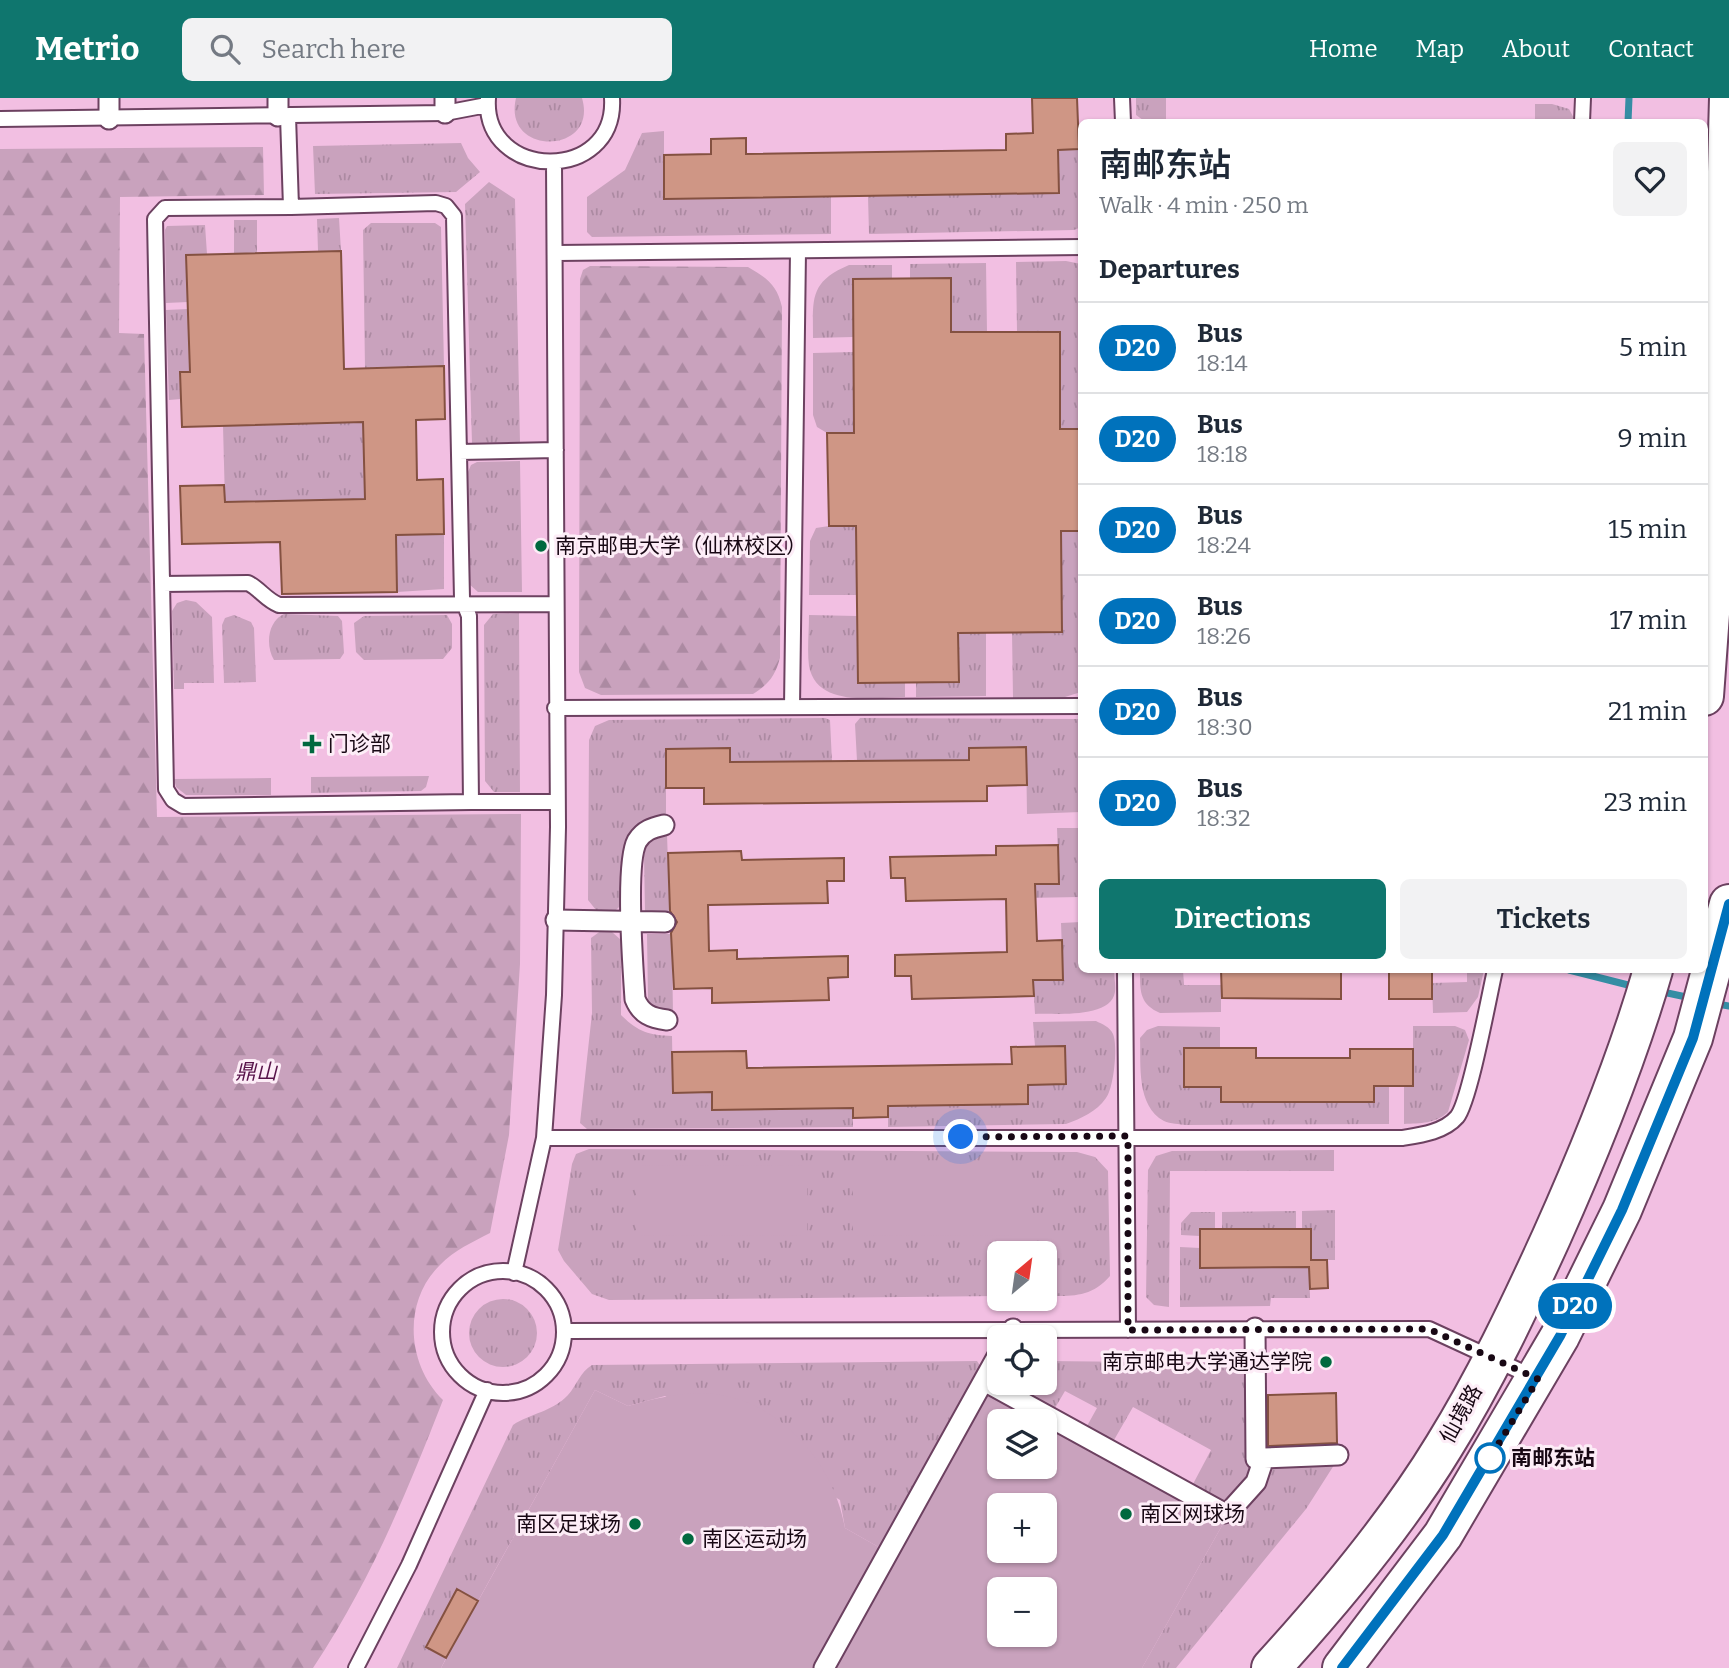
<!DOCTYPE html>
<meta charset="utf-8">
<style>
body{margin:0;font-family:Bitter,"Noto Sans SC",serif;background:#f2f2f3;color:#1f2937;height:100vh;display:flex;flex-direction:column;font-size:26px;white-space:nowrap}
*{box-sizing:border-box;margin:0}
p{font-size:23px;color:#747a83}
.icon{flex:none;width:38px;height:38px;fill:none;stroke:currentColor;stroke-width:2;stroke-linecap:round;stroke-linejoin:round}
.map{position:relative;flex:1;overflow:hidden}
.drawer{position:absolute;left:1078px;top:21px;width:630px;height:854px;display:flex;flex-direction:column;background:#fff;border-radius:10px;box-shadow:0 2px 5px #0004}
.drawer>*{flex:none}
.badge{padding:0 14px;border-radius:23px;font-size:24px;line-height:46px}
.needle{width:46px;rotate:29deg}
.buttons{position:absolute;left:987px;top:1143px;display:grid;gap:14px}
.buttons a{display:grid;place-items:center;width:70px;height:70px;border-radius:10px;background:#fff;box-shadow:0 2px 5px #0004;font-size:35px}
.you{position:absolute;width:35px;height:35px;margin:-18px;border:5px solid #fff;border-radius:50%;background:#1a73e8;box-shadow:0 0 0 10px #1a73e833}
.map>.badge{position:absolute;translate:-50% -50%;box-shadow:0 0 0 4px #fff}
h2{padding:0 21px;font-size:26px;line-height:63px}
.round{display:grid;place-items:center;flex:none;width:74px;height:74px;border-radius:10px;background:#f2f2f3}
.headline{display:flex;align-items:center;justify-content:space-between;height:119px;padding:0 21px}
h1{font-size:33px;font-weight:600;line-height:52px}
.cta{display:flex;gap:14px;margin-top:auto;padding:14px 21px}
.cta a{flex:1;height:80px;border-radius:10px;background:#0f766e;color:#fff;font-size:28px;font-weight:600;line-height:80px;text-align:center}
.cta a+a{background:#f2f2f3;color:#1f2937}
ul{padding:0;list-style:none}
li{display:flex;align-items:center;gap:21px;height:91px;padding:0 21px;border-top:2px solid #e0e1e3}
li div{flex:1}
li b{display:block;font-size:26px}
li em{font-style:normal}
li .badge{min-width:77px;font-weight:700;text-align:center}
header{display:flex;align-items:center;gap:42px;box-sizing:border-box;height:98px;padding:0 35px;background:#0f766e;color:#fff}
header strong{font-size:33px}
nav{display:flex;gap:38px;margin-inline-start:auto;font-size:24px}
.search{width:490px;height:63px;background:#f2f2f3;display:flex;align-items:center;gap:18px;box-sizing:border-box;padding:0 24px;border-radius:10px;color:#747a83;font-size:26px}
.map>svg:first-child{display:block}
</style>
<header>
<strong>Metrio</strong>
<div class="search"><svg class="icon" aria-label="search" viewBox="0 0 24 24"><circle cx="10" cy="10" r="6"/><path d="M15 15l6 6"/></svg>Search here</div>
<nav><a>Home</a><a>Map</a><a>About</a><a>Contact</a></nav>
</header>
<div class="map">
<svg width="1729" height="1570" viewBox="0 0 1729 1570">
<defs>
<pattern id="grass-tufts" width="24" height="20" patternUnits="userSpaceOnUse" patternTransform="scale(1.75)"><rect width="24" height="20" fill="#c9a2bd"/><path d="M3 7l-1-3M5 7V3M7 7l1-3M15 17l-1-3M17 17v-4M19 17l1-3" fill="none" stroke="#ac8aa2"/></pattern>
<pattern id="forest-firs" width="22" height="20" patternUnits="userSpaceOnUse" patternTransform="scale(1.75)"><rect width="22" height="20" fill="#c9a2bd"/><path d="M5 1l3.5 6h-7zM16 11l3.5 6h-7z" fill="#ac8aa2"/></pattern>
</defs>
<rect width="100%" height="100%" fill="#f2bfe2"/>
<path fill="url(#grass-tufts)" d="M 516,0 L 582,0 C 599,57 502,59 516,0 Z
M 1136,0 L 1166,0 L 1166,21 L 1143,22 L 1136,17 Z
M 1535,6 L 1552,6 L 1569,11 L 1576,24 L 1535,24 Z
M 1078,30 L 1081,30 L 1081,129 L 1074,132 L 869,136 L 868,98 L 1059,95 L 1058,52 Z
M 664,33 L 664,101 L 831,98 L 831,136 L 592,139 L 587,134 L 587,99 L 625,72 L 642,35 Z
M 461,45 L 468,60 L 480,74 L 456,94 L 315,96 L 313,48 Z
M 489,84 L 515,101 L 520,344 L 472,345 L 465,106 Z
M 339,120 L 341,153 L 318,153 L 317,121 Z
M 234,122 L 257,122 L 257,156 L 234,156 Z
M 371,125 L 435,125 L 441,129 L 444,268 L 365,271 L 363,132 Z
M 205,127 L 207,156 L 186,158 L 188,204 L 166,205 L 165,132 L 167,128 Z
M 1066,163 L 1081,166 L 1081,331 L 1060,331 L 1060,234 L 1017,234 L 1016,164 Z
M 986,165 L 987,234 L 951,234 L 950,180 L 910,180 L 910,166 Z
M 849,167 L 892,167 L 892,181 L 853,181 L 853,239 L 813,240 C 813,201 809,184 849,167 Z
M 188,211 L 190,274 L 180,275 L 181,301 L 169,302 L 166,212 Z
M 853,254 L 854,335 L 827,335 L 817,329 L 813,317 L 813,255 Z
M 363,324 L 365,401 L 225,404 L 223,328 Z
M 520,363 L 522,494 L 478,494 L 468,485 L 468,374 L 471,367 L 477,364 Z
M 829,428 L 856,428 L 857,497 L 809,497 L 810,443 L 816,430 Z
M 1061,433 L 1081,433 L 1081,594 L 1065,599 L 1013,600 L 1012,534 Z
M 444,436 L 444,491 L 397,494 L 396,437 Z
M 186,502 L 196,504 L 212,519 L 214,585 L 184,585 L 184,591 L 174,591 L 172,513 L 177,505 Z
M 519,515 L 520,694 L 494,694 L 485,683 L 484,527 L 493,516 Z
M 284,516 L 338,518 L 342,523 L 344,555 L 340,561 L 274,562 C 265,547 268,523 284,516 Z
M 234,517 L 251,524 L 254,530 L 256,584 L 224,585 L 222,527 L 225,520 Z
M 447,517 L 452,526 L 452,550 L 443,561 L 364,562 L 356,554 L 354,525 L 364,518 Z
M 809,517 L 857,518 L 858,585 L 905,584 L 905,599 C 873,599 817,610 809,568 C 807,552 809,534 809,517 Z
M 958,535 L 986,535 L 986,598 L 916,599 L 916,584 Z
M 825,620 L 830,622 L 832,664 L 730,664 L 730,650 L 666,651 L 666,717 C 612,731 625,758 623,805 L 615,813 L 596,812 L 588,802 L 589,642 L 595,628 L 609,622 Z
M 860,620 L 1081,621 L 1081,714 L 1027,716 L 1026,649 L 969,650 L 969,662 L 857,663 L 855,626 Z
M 429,678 L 426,689 L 421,693 L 311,695 L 311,679 Z
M 271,680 L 271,697 L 186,697 L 176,689 L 174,681 Z
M 1057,730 L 1081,730 L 1081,799 L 1024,800 L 1024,786 L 1059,785 Z
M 667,736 L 669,795 L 685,795 L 686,813 L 645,814 L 644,758 L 647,744 L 657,737 Z
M 1081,824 L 1082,872 L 1114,872 C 1114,879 1116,887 1115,894 C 1111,921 1055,915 1035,916 L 1033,882 L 1063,881 L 1061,825 Z
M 602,832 L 612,834 L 621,842 L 621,917 C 638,934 649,937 672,938 L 673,995 L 712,994 L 713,1012 L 853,1010 L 853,1029 L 587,1031 L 580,1025 L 592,915 L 591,840 Z
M 647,836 L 686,836 L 672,855 L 673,916 L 655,912 L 648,902 Z
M 1140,872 L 1183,872 L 1184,887 L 1221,887 L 1221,914 L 1160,915 C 1139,906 1140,892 1140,872 Z
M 1467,872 L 1484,872 L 1478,899 L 1467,914 L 1433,915 L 1432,885 L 1467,884 Z
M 1096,923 C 1102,926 1110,929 1113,936 C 1118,947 1114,990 1106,1000 C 1096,1014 1082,1020 1066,1026 L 888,1029 L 888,1008 L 1028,1006 L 1028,987 L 1066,986 L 1065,948 L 1035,948 L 1033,924 Z
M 1158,928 L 1220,929 L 1220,950 L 1184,950 L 1184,989 L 1221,989 L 1373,1004 L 1374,988 L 1389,988 L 1389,1026 L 1186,1027 C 1180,1026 1170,1026 1164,1023 C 1136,1008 1141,966 1140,940 L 1147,932 Z
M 1413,928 L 1455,928 L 1465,932 L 1469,942 L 1448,1014 C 1435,1026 1421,1025 1404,1026 L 1404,988 L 1413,988 Z
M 589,1051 L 1077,1054 L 1095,1059 L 1108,1073 L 1110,1178 C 1091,1200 1071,1198 1045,1198 L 1045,1155 L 999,1155 L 999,1198 L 609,1202 L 592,1196 L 564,1163 L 558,1152 L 572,1066 L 576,1056 Z
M 1334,1052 L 1334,1073 L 1170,1073 L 1169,1209 L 1154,1207 L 1146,1199 L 1148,1072 L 1156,1058 L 1172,1053 Z
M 1335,1112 L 1335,1162 L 1311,1162 L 1311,1131 L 1302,1131 L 1302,1113 Z
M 1296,1113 L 1296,1131 L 1222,1131 L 1222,1114 Z
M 1191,1114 L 1215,1114 L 1215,1131 L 1201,1131 L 1200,1138 L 1181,1137 L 1181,1125 Z
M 1180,1149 L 1200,1150 L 1201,1170 L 1309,1169 L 1310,1200 L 1271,1200 L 1270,1208 L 1180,1209 Z
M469 1235a34 34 0 1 1 68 0a34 34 0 1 1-68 0Z
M 977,1263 L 981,1269 L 882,1451 L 845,1430 L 840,1402 L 665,1298 L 628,1308 L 595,1292 L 478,1503 L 457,1492 L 426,1549 L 446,1560 L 441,1570 L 397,1570 L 513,1327 C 531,1315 552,1314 568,1297 C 577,1287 580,1274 592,1267 Z
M 1045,1263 L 1243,1265 L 1248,1364 L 1254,1365 L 1249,1384 L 1226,1405 L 1193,1386 L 1211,1352 L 1133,1309 L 1114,1342 L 1087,1328 L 1097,1310 L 1065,1293 L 1055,1310 L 1007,1285 L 1045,1284 Z
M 1336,1364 L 1306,1411 L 1176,1570 L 1142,1570 L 1224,1424 L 1229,1423 L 1269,1365 Z"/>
<path fill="url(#forest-firs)" d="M 263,49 L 264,97 L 120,99 L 119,235 L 144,236 L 157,719 L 521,716 L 520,866 L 509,1037 L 490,1135 C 473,1144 454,1152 440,1167 C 402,1204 407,1267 443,1302 C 405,1399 371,1482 313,1570 L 0,1570 L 0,51 Z
M 590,168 L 748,169 C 767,180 777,187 782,209 L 780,560 C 775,578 769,586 753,596 L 601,597 L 585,590 L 579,574 L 580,181 L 583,172 Z"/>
<path fill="#c9a2bd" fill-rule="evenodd" d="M 636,1067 L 807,1068 L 807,1138 L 636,1137 Z
M 853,1067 L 1025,1067 L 1025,1138 L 853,1137 Z
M 595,1292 L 628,1308 C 652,1301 677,1295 702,1295 C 776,1297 833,1362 845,1430 L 882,1451 L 816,1570 L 441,1570 Z
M 988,1294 L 1040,1323 L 999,1323 L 999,1368 L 1045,1368 L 1045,1326 L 1224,1424 L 1142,1570 L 835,1570 ZM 999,1407 L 1045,1407 L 1045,1452 L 999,1452 ZM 999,1491 L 1045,1491 L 1045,1536 L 999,1536 Z"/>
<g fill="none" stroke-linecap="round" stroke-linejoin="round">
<path stroke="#358da4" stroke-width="7" d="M 1628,24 L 1629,0
M 1569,872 L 1636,889
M 1658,893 L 1691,900
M 1712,905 L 1729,908"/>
</g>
<path fill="#cf9685" stroke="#845141" stroke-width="2" d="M 1032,0 L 1077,0 L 1079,51 L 1058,52 L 1059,95 L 664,101 L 664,57 L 711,56 L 711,41 L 746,40 L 746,56 L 1006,52 L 1006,36 L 1033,35 Z
M 341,153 L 344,271 L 444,268 L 445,321 L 416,322 L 417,382 L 443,381 L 444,436 L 396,437 L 397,494 L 282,496 L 280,444 L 182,446 L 180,388 L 224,387 L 225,404 L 365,401 L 363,324 L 182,329 L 180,274 L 190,274 L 186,157 Z
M 951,180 L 951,234 L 1060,234 L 1060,331 L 1082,331 L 1082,433 L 1061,433 L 1062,534 L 958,535 L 959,584 L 858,585 L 856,428 L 829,428 L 827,335 L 854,335 L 853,181 Z
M 1026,649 L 1027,687 L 987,688 L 987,703 L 704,706 L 704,690 L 666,690 L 666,651 L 730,650 L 730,664 L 969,662 L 969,650 Z
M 1058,747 L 1059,786 L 1035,786 L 1037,843 L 1062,842 L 1063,882 L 1033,882 L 1034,898 L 912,901 L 911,878 L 895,878 L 895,857 L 1007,854 L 1006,801 L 906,803 L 905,780 L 891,780 L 890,759 L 996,757 L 996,748 Z
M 741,753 L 742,762 L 844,760 L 844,783 L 827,783 L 828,805 L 708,807 L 709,853 L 737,852 L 737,861 L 848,858 L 848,879 L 828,880 L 829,902 L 712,905 L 712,890 L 674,891 L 671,835 L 677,824 L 670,813 L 668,755 Z
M 1221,872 L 1341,872 L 1341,901 L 1222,900 Z
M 1389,872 L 1432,872 L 1432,901 L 1389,901 Z
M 1065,948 L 1066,986 L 1028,987 L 1028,1006 L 888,1008 L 888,1019 L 853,1020 L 853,1010 L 712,1012 L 712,994 L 673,995 L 672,954 L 746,953 L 747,970 L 1012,966 L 1011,949 Z
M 1184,950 L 1256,950 L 1256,960 L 1350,960 L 1350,951 L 1413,951 L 1413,988 L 1374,988 L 1374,1004 L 1221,1004 L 1221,989 L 1184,989 Z
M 1200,1131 L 1311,1131 L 1311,1162 L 1327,1162 L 1328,1190 L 1310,1191 L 1309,1169 L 1200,1170 Z
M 1336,1295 L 1337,1345 L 1268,1348 L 1268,1297 Z
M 457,1491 L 478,1503 L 446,1560 L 426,1549 Z"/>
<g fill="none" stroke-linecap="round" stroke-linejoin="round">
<g stroke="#6c4160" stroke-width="18">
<path id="service" d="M 488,0 C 482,83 617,86 612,0
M 1122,0 L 1123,24
M 288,18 L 291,109 L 436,105 L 446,108 L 454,118 L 462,500 L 469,518 L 471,704 L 183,708 L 173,702 L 166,691 L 155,121 L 165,110 L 291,109
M 0,21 L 445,15 L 487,7
M 1582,24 L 1583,0
M 557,155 L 1082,149
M 459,354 L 556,352
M 162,486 L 248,485 C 260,491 266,502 279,507 L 556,506
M 792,609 L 798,153
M 555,610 L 1082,608
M 471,704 L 557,704
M 1125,872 L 1128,1232
M 544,1040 L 1402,1040 C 1421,1037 1444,1034 1457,1019 C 1470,1003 1489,898 1495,872
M442 1234a61 61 0 1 1 122 0a61 61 0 1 1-122 0Z
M 514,1175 L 544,1040 L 554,897 L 558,729 L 554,65
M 565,1233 L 1429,1231 L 1533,1279
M 356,1570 L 409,1467 L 487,1292"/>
</g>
<g stroke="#6c4160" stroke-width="23">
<path id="pedestrian" d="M 278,0 L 278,18
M 445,0 L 445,15
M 109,21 L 109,0
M 664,727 C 652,730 644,732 637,743 C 625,765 633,871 635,901 C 641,916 651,920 667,922
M 556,822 L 665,824
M 1255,1230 L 1256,1361 L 1264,1360
M 1008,1239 L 1013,1231
M 984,1283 L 1224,1415 L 1229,1414 L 1256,1384 L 1264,1360 L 1338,1357
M 824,1570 L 999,1255"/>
</g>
<g stroke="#6c4160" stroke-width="42">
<path id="secondary" d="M 1704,598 L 1718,406 L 1729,0
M 1271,1570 C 1333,1502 1396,1427 1444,1348 C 1485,1282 1519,1210 1551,1140 C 1590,1053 1627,963 1653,872
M 1342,1570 L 1443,1437 L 1560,1238 L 1622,1112 L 1693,940 L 1729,806"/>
</g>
<use href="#service" stroke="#fff" stroke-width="14"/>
<use href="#pedestrian" stroke="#fff" stroke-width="19"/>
<use href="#secondary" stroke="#fff" stroke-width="38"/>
</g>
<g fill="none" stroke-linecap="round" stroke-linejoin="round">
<g stroke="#fff" stroke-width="16">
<path id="line" d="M 1342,1570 L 1443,1437 L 1560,1238 L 1622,1112 L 1693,940 L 1729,806"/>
</g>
<use href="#line" stroke="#0072bc" stroke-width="10"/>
<path stroke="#180814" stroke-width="7" stroke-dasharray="0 12.6" d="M 961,1039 L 1128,1038 L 1128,1232 L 1429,1231 L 1538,1281 L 1484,1370 L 1490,1360"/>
</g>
<g fill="#01693f" stroke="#fdedf7" stroke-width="2.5">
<circle cx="541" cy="448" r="7"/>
<path d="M308.5 635.5h7v7h7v7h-7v7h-7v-7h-7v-7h7z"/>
<circle cx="1326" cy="1264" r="7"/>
<circle cx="1126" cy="1416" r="7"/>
<circle cx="635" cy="1426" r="7"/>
<circle cx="688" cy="1441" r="7"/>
</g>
<circle fill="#fff" stroke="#0072bc" stroke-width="3.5" cx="1490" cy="1360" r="14"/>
<g text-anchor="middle" stroke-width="6" stroke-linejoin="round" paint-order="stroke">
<g font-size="21" fill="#180814" stroke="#fdedf7" text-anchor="start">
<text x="555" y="455">南京邮电大学（仙林校区）</text>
<text x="328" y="653">门诊部</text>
<text x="1312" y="1271" text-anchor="end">南京邮电大学通达学院</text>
<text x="1140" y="1423">南区网球场</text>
<text x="621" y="1433" text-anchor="end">南区足球场</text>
<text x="702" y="1448">南区运动场</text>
</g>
<g font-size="21" font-style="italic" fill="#58134a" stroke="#fdedf7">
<text x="256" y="981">鼎山</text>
</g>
<g font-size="21" fill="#180814" stroke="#fdedf7">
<text transform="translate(1461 1316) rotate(-61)" y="7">仙境路</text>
</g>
<g font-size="21" font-weight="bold" fill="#180814" stroke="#fdedf7" text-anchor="start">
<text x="1511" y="1367">南邮东站</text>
</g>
</g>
</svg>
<div class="buttons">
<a><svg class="needle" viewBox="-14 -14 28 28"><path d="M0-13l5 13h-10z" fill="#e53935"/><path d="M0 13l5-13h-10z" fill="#747a83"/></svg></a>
<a><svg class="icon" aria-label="locate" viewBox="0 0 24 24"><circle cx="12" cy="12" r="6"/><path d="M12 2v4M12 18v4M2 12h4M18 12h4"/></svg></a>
<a><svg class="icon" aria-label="layers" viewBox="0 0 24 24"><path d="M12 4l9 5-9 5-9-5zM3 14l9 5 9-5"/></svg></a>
<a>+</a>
<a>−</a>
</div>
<div class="you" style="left:961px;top:1039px"></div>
<b class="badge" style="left:1575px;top:1208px;background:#0072bc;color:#fff">D20</b>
<section class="drawer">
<div class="headline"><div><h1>南邮东站</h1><p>Walk · 4 min · 250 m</p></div><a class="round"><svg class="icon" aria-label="heart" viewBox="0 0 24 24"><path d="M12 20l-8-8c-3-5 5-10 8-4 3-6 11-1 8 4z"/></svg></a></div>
<h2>Departures</h2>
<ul>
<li><span class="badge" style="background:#0072bc;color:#fff">D20</span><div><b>Bus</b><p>18:14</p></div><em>5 min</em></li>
<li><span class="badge" style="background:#0072bc;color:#fff">D20</span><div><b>Bus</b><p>18:18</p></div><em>9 min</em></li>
<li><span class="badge" style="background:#0072bc;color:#fff">D20</span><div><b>Bus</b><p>18:24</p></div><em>15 min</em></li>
<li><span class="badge" style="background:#0072bc;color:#fff">D20</span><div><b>Bus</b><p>18:26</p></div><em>17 min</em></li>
<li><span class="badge" style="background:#0072bc;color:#fff">D20</span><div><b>Bus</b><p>18:30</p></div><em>21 min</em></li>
<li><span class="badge" style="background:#0072bc;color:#fff">D20</span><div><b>Bus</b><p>18:32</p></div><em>23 min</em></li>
</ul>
<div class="cta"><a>Directions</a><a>Tickets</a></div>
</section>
</div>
